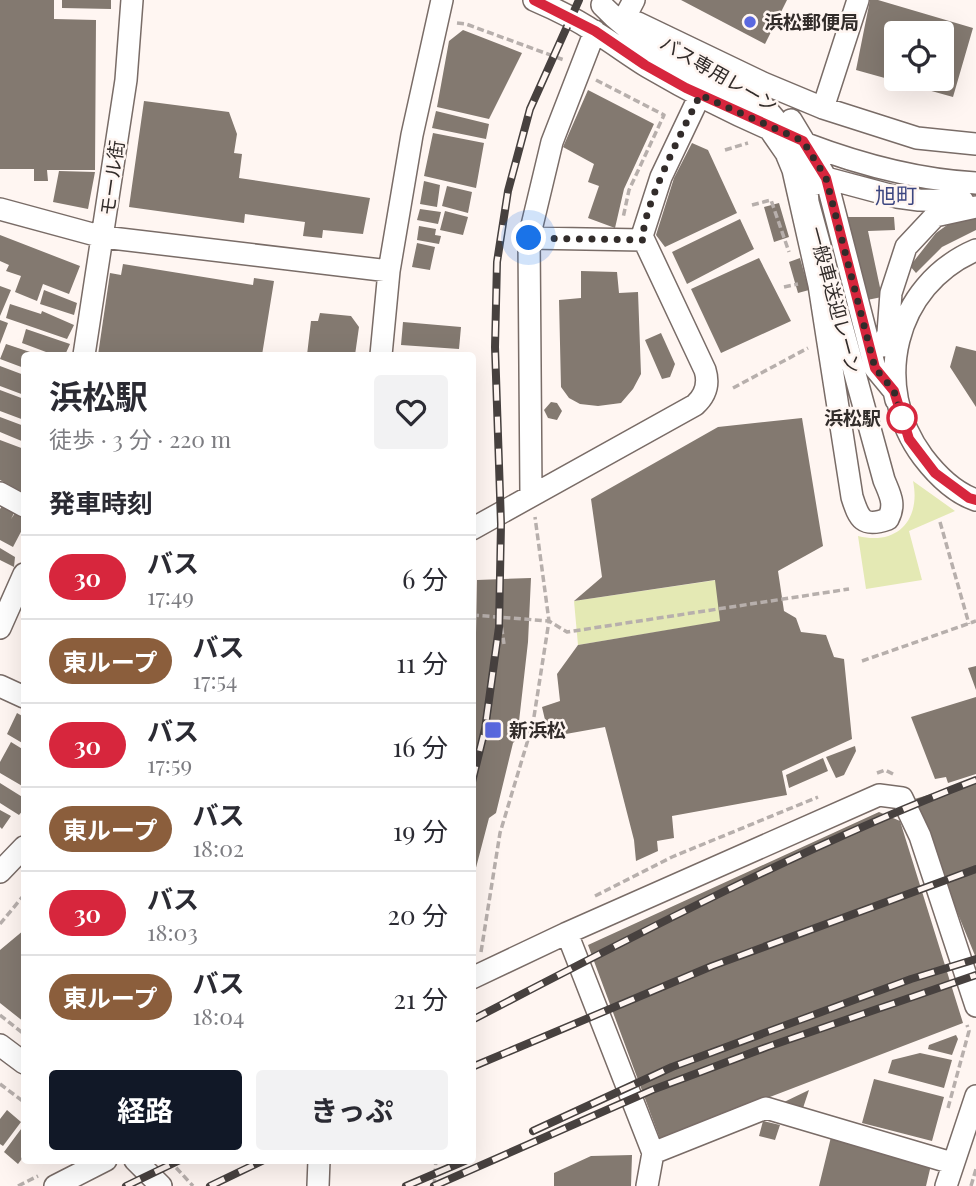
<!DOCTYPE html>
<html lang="ja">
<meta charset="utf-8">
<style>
body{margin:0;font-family:"Playfair Display","Noto Sans JP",serif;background:#f2f2f3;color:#2b2b33;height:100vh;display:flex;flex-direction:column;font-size:26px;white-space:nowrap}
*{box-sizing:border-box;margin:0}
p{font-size:23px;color:#7c7c81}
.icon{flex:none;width:38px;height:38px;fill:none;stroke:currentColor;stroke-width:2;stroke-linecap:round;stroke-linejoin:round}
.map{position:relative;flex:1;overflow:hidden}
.side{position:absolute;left:21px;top:352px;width:455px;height:812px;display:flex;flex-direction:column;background:#fff;border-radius:7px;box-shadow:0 7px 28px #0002}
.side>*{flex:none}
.badge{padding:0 14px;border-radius:23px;font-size:24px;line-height:46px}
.fabs{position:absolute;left:884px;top:21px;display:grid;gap:14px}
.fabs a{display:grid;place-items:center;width:70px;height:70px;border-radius:7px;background:#fff;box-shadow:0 7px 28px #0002;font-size:35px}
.you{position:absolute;width:35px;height:35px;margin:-18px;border:5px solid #fff;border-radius:50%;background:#1a73e8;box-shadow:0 0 0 10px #1a73e833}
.map>.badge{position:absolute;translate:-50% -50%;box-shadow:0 0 0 4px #fff}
h2{padding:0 28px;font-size:26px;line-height:63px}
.round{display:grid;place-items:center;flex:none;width:74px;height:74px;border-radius:7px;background:#f2f2f3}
.headline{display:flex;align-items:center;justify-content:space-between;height:119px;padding:0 28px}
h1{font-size:33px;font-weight:700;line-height:52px}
.primary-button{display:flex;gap:14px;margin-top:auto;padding:14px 28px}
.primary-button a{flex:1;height:80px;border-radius:7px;background:#111827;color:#fff;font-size:28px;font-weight:700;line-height:80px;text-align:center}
.primary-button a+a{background:#f2f2f3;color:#2b2b33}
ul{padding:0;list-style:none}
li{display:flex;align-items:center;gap:21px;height:84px;padding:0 28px;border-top:2px solid #e1e1e2}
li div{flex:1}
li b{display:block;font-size:26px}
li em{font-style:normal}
li .badge{min-width:77px;font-weight:700;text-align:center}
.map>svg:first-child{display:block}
</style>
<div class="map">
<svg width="976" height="1186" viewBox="0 0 976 1186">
<rect width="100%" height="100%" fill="#fff6f2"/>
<path fill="#e4e9b4" d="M 913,481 L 955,511 L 909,531 L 922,580 L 866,589 L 858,536 C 898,546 921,519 913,481 Z
M 737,577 L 741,618 L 578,645 L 574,601 Z"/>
<path fill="#837970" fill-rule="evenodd" d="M 0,0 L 54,0 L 54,19 L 96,20 L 95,170 L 47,170 L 48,181 L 34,181 L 34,169 L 0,169 Z
M 62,0 L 111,0 L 111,9 L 62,8 Z
M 681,0 L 787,0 L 765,44 Z
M 870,0 L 878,0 L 973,28 L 953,97 L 856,70 ZM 896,33 L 942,33 L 942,79 L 896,79 Z
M 463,30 L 522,53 L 489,119 L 437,107 L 449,41 Z
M 588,90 L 654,124 L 624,189 L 615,228 L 588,218 L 599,186 L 588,182 L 594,164 L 563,147 Z
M 144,101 L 229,112 L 237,134 L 234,153 L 242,154 L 239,178 L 370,198 L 363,234 L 323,230 L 322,238 L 303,236 L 305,222 L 245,214 L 244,223 L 129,207 Z
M 436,111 L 489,124 L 486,139 L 432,128 Z
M 433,133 L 484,143 L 476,188 L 424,176 Z
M 692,143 L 708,150 L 737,213 L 665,247 L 656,235 L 674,178 Z
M 59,171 L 95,172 L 88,209 L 53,202 Z
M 424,181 L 440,185 L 437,207 L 420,204 Z
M 447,186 L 472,192 L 468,213 L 442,206 Z
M 779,203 L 789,237 L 774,242 L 764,207 Z
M 420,209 L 441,212 L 438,224 L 417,220 Z
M 445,211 L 468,217 L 463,235 L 440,230 Z
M 976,214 L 976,230 L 942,247 L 916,273 L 910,266 L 936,233 L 957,218 Z
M 844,217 L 894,217 L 895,230 L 868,231 L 882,297 L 867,300 Z
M 740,219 L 754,249 L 687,284 L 672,252 Z
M 419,226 L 436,229 L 435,235 L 441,236 L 439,244 L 417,240 Z
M 0,235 L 80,266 L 69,294 L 43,284 L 37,301 L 15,292 L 21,276 L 6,271 L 9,265 L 0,261 Z
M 417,243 L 435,247 L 430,270 L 412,267 Z
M 759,258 L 791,321 L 721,353 L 691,289 Z
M 800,258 L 809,290 L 798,293 L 789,262 Z
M 123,264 L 253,285 L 254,278 L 274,281 L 262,355 L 98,355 L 110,273 L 121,275 Z
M 581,271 L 617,272 L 619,293 L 638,292 L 641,374 L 633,389 L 621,403 L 598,406 L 580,404 L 569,398 L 561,387 L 559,300 L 581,298 Z
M 0,286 L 11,290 L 0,316 Z
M 44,290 L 77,303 L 74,315 L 40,304 Z
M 10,304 L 41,314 L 42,311 L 74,325 L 67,339 L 6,318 Z
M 320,313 L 351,316 L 359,327 L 355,355 L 307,355 L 311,321 L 318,321 Z
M 0,320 L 8,323 L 0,344 Z
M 403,322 L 461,327 L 459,349 L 401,345 Z
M 26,329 L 70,344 L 65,355 L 54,355 L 22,343 Z
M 661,333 L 675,364 L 670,377 L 662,379 L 645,340 Z
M 6,344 L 39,355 L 24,355 L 24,368 L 0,359 Z
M 956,346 L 976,351 L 976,407 L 950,367 Z
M 0,366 L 24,375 L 24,395 L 0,386 Z
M 0,390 L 24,399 L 24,420 L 0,411 Z
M 551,402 L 557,403 L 562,411 L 557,420 L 548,418 L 544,410 Z
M 0,417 L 24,426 L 24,442 L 0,432 Z
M 802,418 L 823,546 L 778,571 L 784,611 L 796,618 L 801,632 L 826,635 L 834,657 L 844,659 L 852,739 L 782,771 L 787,795 L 672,816 L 674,838 L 657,841 L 658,851 L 636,861 L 634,840 L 605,727 L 549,737 L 542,707 L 560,701 L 557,674 L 578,645 L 720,621 L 715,580 L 574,601 L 602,577 L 591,499 L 718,427 Z
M 0,440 L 24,449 L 24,493 L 0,480 Z
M 4,503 L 16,509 L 11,519 L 17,510 L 24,514 L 24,526 L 13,547 L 0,540 L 0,509 Z
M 0,548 L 15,557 L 14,567 L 0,560 Z
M 531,578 L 528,642 L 517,739 L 513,743 L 496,813 L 489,818 L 472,883 L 472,633 L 476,633 L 477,580 Z
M 976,666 L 976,690 L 968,668 Z
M 976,697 L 976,774 L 948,783 L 946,777 L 935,779 L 911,717 Z
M 17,713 L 24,717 L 24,744 L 7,734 Z
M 11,742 L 24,750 L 24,787 L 0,773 L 0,762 Z
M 855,746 L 856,751 L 844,775 L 836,778 L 826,757 Z
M 823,758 L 828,771 L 789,788 L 786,775 Z
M 976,781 L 976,958 L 911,800 Z
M 0,783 L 24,798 L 24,809 L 19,815 L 0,803 Z
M 0,810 L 11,816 L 2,829 L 0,827 Z
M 879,812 L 900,821 L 963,1023 L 660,1139 L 588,945 Z
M 24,930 L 24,1022 L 0,1003 L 0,950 Z
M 956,1035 L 958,1039 L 952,1055 L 928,1049 L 929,1045 Z
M 920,1053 L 952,1060 L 944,1088 L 888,1073 L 892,1060 Z
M 874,1079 L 944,1097 L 932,1141 L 862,1123 Z
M 809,1090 L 803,1108 L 782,1103 Z
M 7,1110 L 21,1122 L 3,1146 L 0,1144 L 0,1119 Z
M 763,1121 L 780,1125 L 775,1140 L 759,1136 Z
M 24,1125 L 24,1156 L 18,1164 L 4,1152 Z
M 831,1137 L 931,1165 L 926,1186 L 819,1186 Z
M 632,1155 L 631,1186 L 554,1186 L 554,1173 L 591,1156 Z"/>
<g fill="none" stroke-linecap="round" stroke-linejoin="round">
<g stroke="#796c67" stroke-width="24">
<path id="minor" d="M 534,0 C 555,9 576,19 595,32 C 613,43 630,56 648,67 C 744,123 864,177 976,183
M 602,5 C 646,52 708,77 763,106 C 781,122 795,151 804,174 C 807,182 807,193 808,202 L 884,480 C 890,495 896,504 888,519 C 863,528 859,519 852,497 L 819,285 L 793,170 L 786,153 L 768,127
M 625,17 L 634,0
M 638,23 L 763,83 L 823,108 L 917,138 L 976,144
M 823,108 L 858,0
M 791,120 L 826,178 L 875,368 L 894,391 L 896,400
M 815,184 L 821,178 L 826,178 L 897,197 L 919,200 L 963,201
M 0,209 L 103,237 L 389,271
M 529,238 L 643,240
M 976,250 C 894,285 870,386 923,457 C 936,474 955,493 976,500
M 883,346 L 888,333 L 891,293 L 906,247 L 935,216 L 976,207
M 84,355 L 126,80 L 132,0
M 381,355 L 389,271 L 412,135 L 442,0
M 0,493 L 24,506
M 531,494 L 529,238 L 552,142 L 595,31
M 472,529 L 695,405 C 706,395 709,383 705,370 L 642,236 L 661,177 L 700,95
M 0,628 L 24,574
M 0,686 L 24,697
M 0,872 L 24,847
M 567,933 L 653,1153 L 647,1186
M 472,978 L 567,933 L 879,795 L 902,798 L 920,836 L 976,1006
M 0,1045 L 24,1063
M 653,1153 L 766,1108 L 952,1163
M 135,1160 L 161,1186
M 55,1186 L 106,1160
M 318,1186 L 319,1160
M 946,1186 L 976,1096"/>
</g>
<path stroke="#b7afac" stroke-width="3.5" stroke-dasharray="7 3.5" stroke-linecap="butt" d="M 457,23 L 466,24 L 564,60
M 596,80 L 664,115 L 629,190 L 623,218
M 725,150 L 748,143
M 752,205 L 771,200 L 789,252
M 784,287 L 798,284
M 733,388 L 808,348
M 940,522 L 969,624
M 472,615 L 549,621 L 567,632 L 849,589
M 500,617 L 504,644
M 862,661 L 976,621
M 877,773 L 885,770 L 895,775
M 595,896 L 672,857 L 818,797
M 0,924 L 24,895
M 481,952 L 500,833 L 533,723 L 549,621 L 535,517
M 0,1015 L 24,1034
M 0,1084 L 24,1102
M 948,1108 L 969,1031 L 967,1025
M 169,1160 L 193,1186
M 18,1186 L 38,1176
M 434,1186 L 436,1160
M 971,1186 L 976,1169"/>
<use href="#minor" stroke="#fff" stroke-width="21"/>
<g stroke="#47413f" stroke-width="8">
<path id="rail" d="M 472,782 L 485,729 L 499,627 L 501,524 L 495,347 L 497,262 L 508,191 L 530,109 L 579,0
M 472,1020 C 638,934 802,847 976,780
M 472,1067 L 712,966 L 976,869
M 533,1131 L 672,1067 L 911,979 L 976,959
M 126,1186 L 180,1160
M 210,1186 L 264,1160
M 406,1186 L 467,1160
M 434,1186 L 652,1090 L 767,1047 L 976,975"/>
</g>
<use href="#rail" stroke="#fff6f2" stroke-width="5" stroke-dasharray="16" stroke-linecap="butt"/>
</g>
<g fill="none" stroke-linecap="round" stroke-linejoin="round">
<g stroke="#fff" stroke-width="16">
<path id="line" d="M 534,0 L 595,31 L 645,65 L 686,88 L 803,141 L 826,178 L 875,368 L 894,391 L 909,439 L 935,473 L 969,498 L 976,500"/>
</g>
<use href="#line" stroke="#d7263d" stroke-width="10"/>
<path stroke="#322c2a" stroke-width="7" stroke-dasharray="0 12.6" d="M 529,238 L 643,240 C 641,209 685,126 700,95 L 803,141 L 826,178 L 875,368 L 894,391 L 902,418"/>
</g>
<g fill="#5b68df" stroke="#fff6f2" stroke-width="2.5">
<circle cx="750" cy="22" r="7"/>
<rect x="484" y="721" width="18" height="18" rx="3.5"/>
</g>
<circle fill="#fff" stroke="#d7263d" stroke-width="3.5" cx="902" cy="418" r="14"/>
<g text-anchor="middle" stroke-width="5" stroke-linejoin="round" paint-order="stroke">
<g font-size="19" font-weight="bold" fill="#322c2a" stroke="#fff6f2" text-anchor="start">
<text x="764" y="29">浜松郵便局</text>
<text x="509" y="737">新浜松</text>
</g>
<g font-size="19" fill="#322c2a" stroke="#fff6f2">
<text transform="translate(719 74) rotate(30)" y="7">バス専用レーン</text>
<text transform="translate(112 178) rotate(-82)" y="7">モール街</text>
<text transform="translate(835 300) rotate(75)" y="7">一般車送迎レーン</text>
</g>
<g font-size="19" font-weight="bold" fill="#322c2a" stroke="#fff6f2" text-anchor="end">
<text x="881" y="425">浜松駅</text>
</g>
<g font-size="21" fill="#3c4681" stroke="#fff6f2">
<text x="896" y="203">旭町</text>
</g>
</g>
</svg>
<div class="fabs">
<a><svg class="icon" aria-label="locate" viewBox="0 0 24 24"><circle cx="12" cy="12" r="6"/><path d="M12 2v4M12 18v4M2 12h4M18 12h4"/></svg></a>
</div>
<div class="you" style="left:529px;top:238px"></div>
<section class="side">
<div class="headline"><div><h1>浜松駅</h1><p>徒歩 · 3 分 · 220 m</p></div><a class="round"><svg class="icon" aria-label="heart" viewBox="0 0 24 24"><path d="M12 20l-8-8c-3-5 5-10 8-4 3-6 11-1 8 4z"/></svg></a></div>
<h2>発車時刻</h2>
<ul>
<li><span class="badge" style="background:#d7263d;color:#fff">30</span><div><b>バス</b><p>17:49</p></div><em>6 分</em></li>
<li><span class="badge" style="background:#8b5e3c;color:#fff">東ループ</span><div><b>バス</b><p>17:54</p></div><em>11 分</em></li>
<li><span class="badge" style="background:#d7263d;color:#fff">30</span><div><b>バス</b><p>17:59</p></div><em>16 分</em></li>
<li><span class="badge" style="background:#8b5e3c;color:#fff">東ループ</span><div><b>バス</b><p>18:02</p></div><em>19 分</em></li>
<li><span class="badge" style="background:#d7263d;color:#fff">30</span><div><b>バス</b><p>18:03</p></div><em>20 分</em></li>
<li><span class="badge" style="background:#8b5e3c;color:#fff">東ループ</span><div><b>バス</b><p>18:04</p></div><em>21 分</em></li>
</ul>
<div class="primary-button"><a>経路</a><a>きっぷ</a></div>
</section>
</div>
